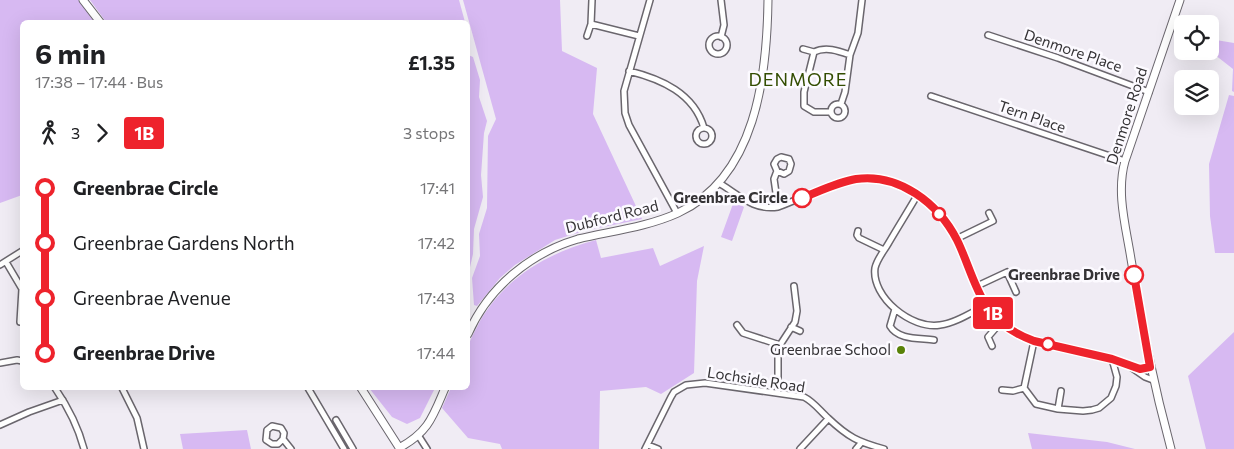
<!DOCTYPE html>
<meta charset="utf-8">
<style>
body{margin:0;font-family:Commissioner,sans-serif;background:#f2f2f2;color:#202124;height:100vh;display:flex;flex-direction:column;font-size:19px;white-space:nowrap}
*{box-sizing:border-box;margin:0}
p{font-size:16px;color:#757577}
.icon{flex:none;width:28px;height:28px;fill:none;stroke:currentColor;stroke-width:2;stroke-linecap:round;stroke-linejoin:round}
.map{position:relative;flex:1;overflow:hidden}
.panel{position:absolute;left:20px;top:20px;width:450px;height:370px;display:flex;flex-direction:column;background:#fff;border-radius:8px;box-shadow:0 5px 20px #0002}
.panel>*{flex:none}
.badge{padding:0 10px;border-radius:4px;font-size:18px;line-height:32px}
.fabs{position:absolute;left:1174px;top:15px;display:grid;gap:10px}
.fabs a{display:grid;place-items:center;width:45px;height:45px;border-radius:8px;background:#fff;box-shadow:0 5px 20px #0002;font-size:25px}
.map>.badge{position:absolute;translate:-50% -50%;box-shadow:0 0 0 2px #fff}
.legs{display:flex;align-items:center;gap:8px;height:55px;padding:0 15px;font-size:16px}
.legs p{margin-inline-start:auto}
.summary{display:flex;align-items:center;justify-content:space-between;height:85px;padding:0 15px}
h1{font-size:28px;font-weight:700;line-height:38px}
ul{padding:0 15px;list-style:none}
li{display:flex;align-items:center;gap:18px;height:55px;font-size:19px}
li i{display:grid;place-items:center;width:8px;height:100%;margin:0 6px;background:currentColor}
li i::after{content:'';width:12px;height:12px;margin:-6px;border:4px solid;border-radius:50%;background:#fff}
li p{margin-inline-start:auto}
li:first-child i{background:linear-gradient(#0000 50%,currentColor 0)}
li:last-child i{background:linear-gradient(currentColor 50%,#0000 0)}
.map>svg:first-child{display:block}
</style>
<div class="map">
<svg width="1234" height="449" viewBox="0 0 1234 449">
<rect width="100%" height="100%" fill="#f0ecf4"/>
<path fill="#d7b9f2" d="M 0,0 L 79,0 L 95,22 L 22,22 L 22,195 L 0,203 Z
M 90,0 L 459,0 L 465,22 L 106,22 Z
M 463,0 L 560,0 L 562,51 L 597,68 L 593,114 L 642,219 L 584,231 L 555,240 L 515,265 L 500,278 L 477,306 L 474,305 L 472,278 L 480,256 L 479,234 L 487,208 L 488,136 L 496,119 Z
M 1210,39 L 1234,43 L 1234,92 L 1232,91 L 1233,69 L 1210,51 Z
M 468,55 L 473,57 L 480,80 L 479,97 L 487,121 L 484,133 L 481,175 L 483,197 L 474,229 L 473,254 L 468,276 Z
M 1229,95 L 1234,96 L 1234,253 L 1215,253 L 1210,216 L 1209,164 Z
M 734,201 L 744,207 L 732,241 L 721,237 Z
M 596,240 L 601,258 L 653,248 L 660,266 L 704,246 L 697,281 L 694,373 L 661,394 L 646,387 L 600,391 L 599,449 L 502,449 L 500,444 L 468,438 L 442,408 L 451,388 L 468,388 C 468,375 466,361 468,349 C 469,340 476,330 480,321 C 506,277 547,253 596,240 Z
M 1234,332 L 1234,449 L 1206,449 L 1188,376 Z
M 369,388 L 435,388 L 420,418 L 407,424 L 392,417 Z
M 247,430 L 251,449 L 183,449 L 180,434 Z
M 1028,433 L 1107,442 L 1135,449 L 1032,449 Z"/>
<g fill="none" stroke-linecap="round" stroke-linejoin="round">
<g stroke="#6a666d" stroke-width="8">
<path id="street" d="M 650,0 L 624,91 L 625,113 L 629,125 L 677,213
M 721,0 L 724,25 L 721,37
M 591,24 L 639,36
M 988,35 L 1058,58 L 1149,92
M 587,36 L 591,24 L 592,0
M709 45a9 9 0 1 1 18 0a9 9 0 1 1-18 0Z
M 803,49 L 814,52 C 826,46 839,51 850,55
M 814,52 L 804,92 L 804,106 L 814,112 L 831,112
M 629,71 C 661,79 694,93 704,128
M 931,96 L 1125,161
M 841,104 L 845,92 L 850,55 L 858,33 L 862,0
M831 111a7 7 0 1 1 14 0a7 7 0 1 1-14 0Z
M696 136a8 8 0 1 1 16 0a8 8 0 1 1-16 0Z
M 777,171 L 784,174 L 789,171 L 791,164 L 789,159 L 781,157 L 777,159 L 774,164 L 777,171 L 774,179 L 778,207
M 719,183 C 739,195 754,211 778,207 C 800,199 833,182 856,179 C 899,173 938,203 957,240 C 967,260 974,286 986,305 C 997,323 1015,334 1034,341 L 1112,359 L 1140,369 L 1150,367
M 918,194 C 908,211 898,227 888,244 C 884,251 877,259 875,268 C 871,297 912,330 940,325 C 956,323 972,312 986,305
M 858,231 L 857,235 L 859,238 L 884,250
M 956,239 L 993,221 L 989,213
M 6,262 L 22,289 L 20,322
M 0,265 L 22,251
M 977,286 L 1007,272 L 1016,292
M 895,309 L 890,326 C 898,340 919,338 934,340
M 737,325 L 743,333 L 780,345
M 791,327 L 800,331
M 1034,341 L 1024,388 L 1036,404 L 1058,409 L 1083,411 L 1092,410 L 1099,408 L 1111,398 L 1116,386 L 1117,377 L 1112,359
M 992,346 L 988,337 L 1001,322
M 0,363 L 17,360 L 22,361
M 1132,368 L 1145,377 L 1153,380
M 55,388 C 68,407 78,426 84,449
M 122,388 L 137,418 L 144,449
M 308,388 L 344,449
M 1002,390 L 1013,391 L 1024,388
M 778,393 L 778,355 L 780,345 L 795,322 L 797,311 L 794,286
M 1058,409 L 1061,391
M 336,420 L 353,449
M 0,425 L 29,412 L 63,400
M 418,435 L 427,449
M 283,439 L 278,444 L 272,444 L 266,440 L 267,430 L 272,426 L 281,428 L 284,433 L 283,439 L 291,449
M 648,445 L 658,449
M 645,449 L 671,397 L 674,392 L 686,385 L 705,383 L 804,397 C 814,402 820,411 828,418 C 848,437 858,442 884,449
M 800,449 L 828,419
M 856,449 L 861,443"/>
</g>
<g stroke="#6a666d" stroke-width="9">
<path id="secondary" d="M 83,0 L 100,22
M 468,334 C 488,288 530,253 578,239 C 612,231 647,227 678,213 C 756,177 767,76 768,0
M 361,388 L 400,449
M 399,448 C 429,432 433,416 445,388
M 1171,449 C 1154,386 1141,323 1131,259 C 1126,227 1116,193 1125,161 L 1180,0"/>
</g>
<use href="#street" stroke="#fff" stroke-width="5"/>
<use href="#secondary" stroke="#fff" stroke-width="7"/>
</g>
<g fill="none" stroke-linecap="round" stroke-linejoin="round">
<g stroke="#fff" stroke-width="11">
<path id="line-1" d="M 802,198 C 820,191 838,182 856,179 C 899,173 938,203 957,240 C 967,260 974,287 986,305 C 997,323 1015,334 1034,341 L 1112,359 L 1140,369 L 1150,367 L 1134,275"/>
</g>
<use href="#line-1" stroke="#ee232c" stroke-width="8"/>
</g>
<g fill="#fff" stroke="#ee232c" stroke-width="2.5">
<circle cx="802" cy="198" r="9"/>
<circle cx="939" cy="214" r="6"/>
<circle cx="1134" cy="275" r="9"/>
<circle cx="1048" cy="344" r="6"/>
</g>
<circle fill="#598208" stroke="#fcfaff" stroke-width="2" cx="901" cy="350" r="5"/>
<g text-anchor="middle" stroke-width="5" stroke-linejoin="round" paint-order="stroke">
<g font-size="15" fill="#353336" stroke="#fcfaff">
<text transform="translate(1073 51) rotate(19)" y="5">Denmore Place</text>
<text transform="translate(1127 116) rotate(-72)" y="5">Denmore Road</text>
<text transform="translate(1032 117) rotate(19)" y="5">Tern Place</text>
<text transform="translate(612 217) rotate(-14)" y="5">Dubford Road</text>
<text transform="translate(756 380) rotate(9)" y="5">Lochside Road</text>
</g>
<g font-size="15" font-weight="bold" fill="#353336" stroke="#fcfaff" text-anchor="end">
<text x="788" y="203">Greenbrae Circle</text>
<text x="1120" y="280">Greenbrae Drive</text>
</g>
<g font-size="15" fill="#353336" stroke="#fcfaff" text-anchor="end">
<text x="891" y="355">Greenbrae School</text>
</g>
<g font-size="18" letter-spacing="1" fill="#334d02" stroke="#fcfaff">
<text x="798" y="86">DENMORE</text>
</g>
</g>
</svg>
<div class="fabs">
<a><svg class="icon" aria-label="locate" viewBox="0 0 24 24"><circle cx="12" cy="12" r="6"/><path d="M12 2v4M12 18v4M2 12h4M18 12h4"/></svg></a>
<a><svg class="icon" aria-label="layers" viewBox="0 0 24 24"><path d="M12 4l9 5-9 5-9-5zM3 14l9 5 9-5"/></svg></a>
</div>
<b class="badge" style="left:993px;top:313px;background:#ee232c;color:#fff">1B</b>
<section class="panel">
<div class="summary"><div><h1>6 min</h1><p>17:38 – 17:44 · Bus</p></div><b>£1.35</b></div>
<div class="legs"><svg class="icon" aria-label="walk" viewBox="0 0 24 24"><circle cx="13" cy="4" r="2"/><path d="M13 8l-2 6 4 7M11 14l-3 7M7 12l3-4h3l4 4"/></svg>3<svg class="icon" aria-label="forward" viewBox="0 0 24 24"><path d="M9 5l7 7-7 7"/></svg><b class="badge" style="background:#ee232c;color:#fff">1B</b><p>3 stops</p></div>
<ul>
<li><i style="color:#ee232c"></i><b>Greenbrae Circle</b><p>17:41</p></li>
<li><i style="color:#ee232c"></i><span>Greenbrae Gardens North</span><p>17:42</p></li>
<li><i style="color:#ee232c"></i><span>Greenbrae Avenue</span><p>17:43</p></li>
<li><i style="color:#ee232c"></i><b>Greenbrae Drive</b><p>17:44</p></li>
</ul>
</section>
</div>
